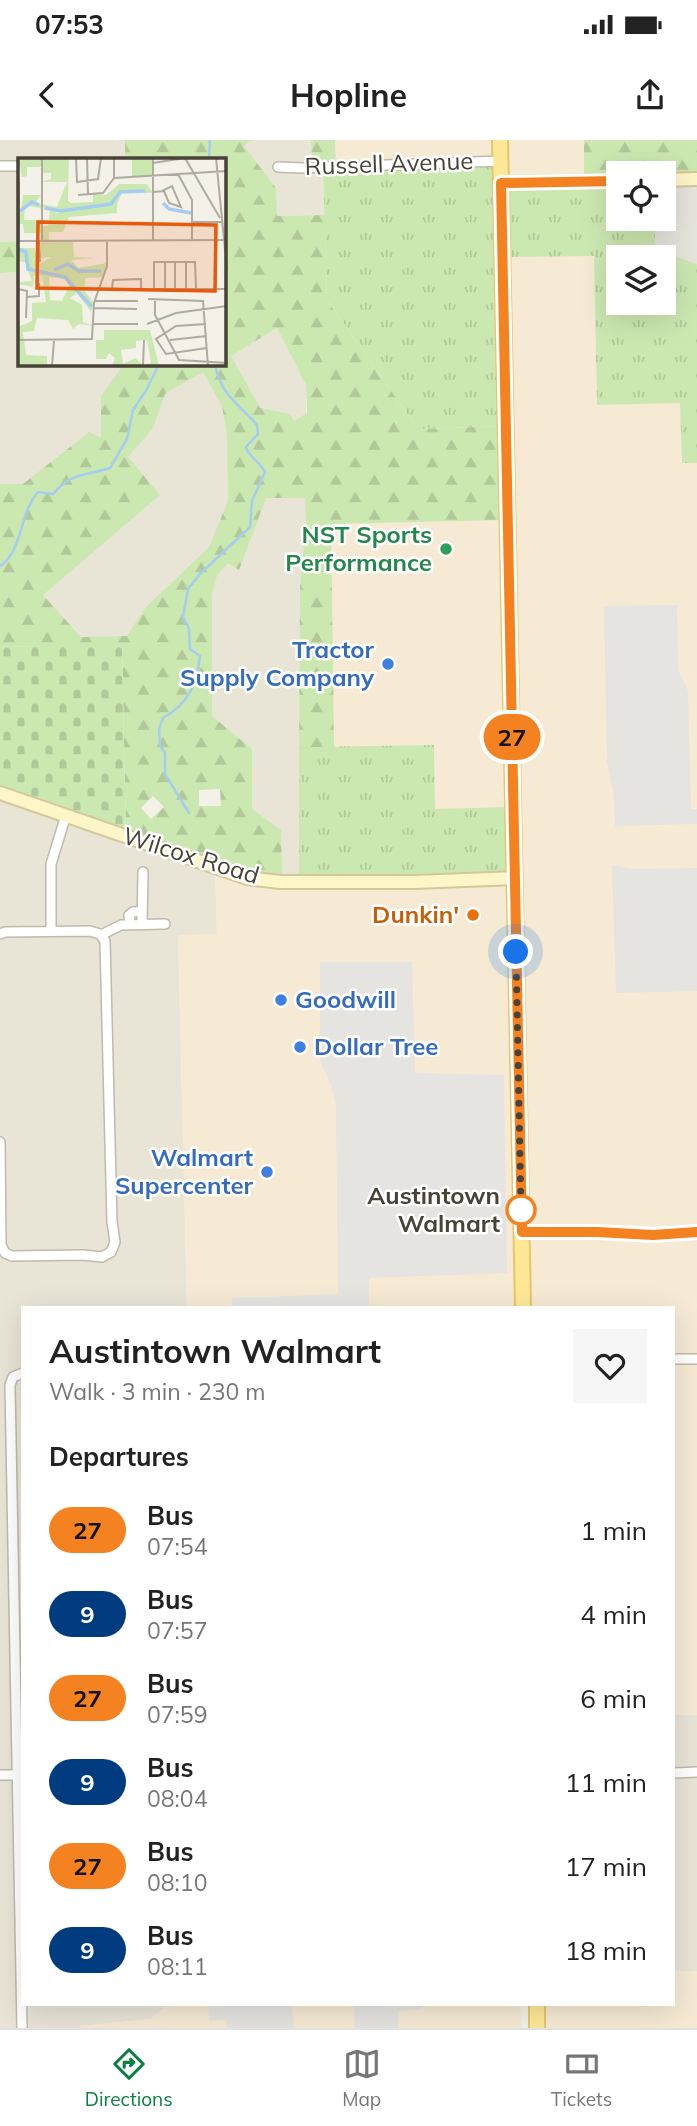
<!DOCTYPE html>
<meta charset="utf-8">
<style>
body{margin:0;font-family:Mulish,sans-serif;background:#f6f6f6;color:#222;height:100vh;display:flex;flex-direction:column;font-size:26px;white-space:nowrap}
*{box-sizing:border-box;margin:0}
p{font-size:23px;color:#767676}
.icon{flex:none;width:38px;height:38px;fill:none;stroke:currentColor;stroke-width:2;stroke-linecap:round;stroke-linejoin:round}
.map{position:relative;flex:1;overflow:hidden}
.details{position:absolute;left:21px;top:1166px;width:654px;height:700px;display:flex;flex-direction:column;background:#fff;border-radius:0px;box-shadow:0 7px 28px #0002}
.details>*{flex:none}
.badge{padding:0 14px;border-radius:23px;font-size:24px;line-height:46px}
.controls{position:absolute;left:606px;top:21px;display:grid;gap:14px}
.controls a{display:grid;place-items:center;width:70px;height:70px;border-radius:0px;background:#fff;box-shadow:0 7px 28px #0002;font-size:35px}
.you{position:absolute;width:35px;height:35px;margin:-18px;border:5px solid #fff;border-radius:50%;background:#1a73e8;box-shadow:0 0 0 10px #1a73e833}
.map>.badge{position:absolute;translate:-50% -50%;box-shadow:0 0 0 4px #fff}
h2{padding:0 28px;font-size:26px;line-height:63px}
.round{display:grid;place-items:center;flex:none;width:74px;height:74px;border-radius:0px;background:#f6f6f6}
.overview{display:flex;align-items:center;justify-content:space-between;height:119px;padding:0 28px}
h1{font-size:33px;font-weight:700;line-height:52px}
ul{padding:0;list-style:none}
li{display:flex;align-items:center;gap:21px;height:84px;padding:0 28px}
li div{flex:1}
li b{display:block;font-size:26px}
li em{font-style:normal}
li .badge{min-width:77px;font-weight:700;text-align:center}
.status{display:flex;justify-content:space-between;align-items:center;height:49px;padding:0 35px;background:#fff;direction:ltr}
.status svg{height:19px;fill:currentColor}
header{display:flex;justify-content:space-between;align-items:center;height:91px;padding:0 28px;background:#fff;font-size:32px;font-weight:700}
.tabs{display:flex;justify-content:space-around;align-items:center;height:98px;border-top:2px solid #e0e0e0;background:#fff;font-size:19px;color:#767676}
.tabs a{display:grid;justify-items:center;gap:4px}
.tabs .current{color:#0b8043}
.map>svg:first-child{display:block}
</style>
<div class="status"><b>07:53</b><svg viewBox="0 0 49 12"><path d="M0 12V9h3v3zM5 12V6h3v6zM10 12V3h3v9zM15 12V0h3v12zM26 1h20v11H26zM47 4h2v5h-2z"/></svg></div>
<header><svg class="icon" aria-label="back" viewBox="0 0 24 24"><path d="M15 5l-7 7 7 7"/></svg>Hopline<svg class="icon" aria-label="share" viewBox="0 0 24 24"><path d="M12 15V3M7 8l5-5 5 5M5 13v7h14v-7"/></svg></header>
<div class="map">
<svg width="697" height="1888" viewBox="0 0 697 1888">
<defs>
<pattern id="grass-tufts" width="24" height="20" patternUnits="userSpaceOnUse" patternTransform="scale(1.75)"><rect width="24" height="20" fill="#cce8b1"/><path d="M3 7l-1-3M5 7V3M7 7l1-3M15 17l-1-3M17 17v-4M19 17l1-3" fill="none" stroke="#b1c899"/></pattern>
<pattern id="forest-firs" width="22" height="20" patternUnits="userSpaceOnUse" patternTransform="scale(1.75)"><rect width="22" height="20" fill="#cce8b1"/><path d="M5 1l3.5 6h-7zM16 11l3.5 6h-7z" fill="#b1c899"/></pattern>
<pattern id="cemetery-stones" width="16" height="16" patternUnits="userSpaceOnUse" patternTransform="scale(1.75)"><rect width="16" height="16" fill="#cce8b1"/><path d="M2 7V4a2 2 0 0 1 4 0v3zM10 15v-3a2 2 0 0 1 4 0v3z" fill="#b1c899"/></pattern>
</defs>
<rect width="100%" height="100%" fill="#f4f1e8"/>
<path fill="#e8e4d6" d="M 0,0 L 125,0 L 125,19 L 19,19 L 19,101 L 0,102 Z
M 251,0 L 311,0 L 312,27 L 323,27 L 325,75 L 277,76 L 244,6 Z
M 19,132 L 19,224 L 126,224 L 165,254 L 216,224 L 224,224 L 224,220 L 277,188 L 306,245 L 306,381 L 300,447 L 299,742 L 252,738 L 252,609 L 212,576 L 212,503 L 89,505 L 32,444 L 23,344 L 0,344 L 0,133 Z
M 0,653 L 215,728 L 217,795 L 178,796 L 187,1167 L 23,1167 L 23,1864 L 168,1864 L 151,1879 L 80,1886 L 80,1888 L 0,1888 Z
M 674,1575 L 697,1575 L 697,1831 L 674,1831 Z"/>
<path fill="#f6ead4" d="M 335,0 L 584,0 L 584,41 L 593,41 L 597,265 L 681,262 L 682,323 L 697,323 L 697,1575 L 674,1575 L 674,1167 L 187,1167 L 178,795 L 217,794 L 215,728 L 232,734 L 374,741 L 435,670 L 434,605 L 299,607 L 300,447 L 306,385 L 508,380 L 336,26 Z
M 674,1831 L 697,1831 L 697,1888 L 537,1888 L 537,1864 L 674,1864 Z
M 168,1864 L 520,1864 L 521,1888 L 80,1888 L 80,1886 L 150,1879 Z"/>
<path fill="#e7e3dd" d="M 697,39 L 697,124 L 655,109 L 655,79 L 663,79 L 663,40 Z"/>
<path fill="url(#grass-tufts)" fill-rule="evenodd" d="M 501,21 L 501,42 L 618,41 L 618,79 L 655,79 L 655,109 L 697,124 L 697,323 L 682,323 L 680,263 L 597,265 L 594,116 L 503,117 L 507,286 L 418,289 L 327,160 L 323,27 ZM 618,117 L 663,117 L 663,163 L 618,163 Z
M 434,605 L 435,669 L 514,667 L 515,738 L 299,742 L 299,607 Z"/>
<path fill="url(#forest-firs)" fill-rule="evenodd" d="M 125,0 L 251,0 L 244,6 L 276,48 L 277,76 L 325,75 L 327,160 L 418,289 L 507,286 L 509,380 L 331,384 L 334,607 L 299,607 L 300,447 L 306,381 L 305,358 L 266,358 L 239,430 L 228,423 L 217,435 L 212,454 L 212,576 L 252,609 L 252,669 L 281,690 L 282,741 L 264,740 L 126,697 L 122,505 L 0,507 L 0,344 L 23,344 L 89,292 L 101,298 L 101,256 L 124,224 L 224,224 L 224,19 L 125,19 ZM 277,188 L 306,245 L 307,273 L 294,281 L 290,274 L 260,268 L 231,216 ZM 203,232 L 222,266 L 227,294 L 228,361 L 209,407 L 145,468 L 127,496 L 81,497 L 43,455 L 160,355 L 128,317 L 153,288 L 165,254 ZM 220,649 L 221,666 L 199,666 L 199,650 ZM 153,656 L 164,667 L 151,679 L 141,668 Z
M 311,0 L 335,0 L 336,26 L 312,27 Z
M 584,0 L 697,0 L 697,39 L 663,40 L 663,33 L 618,33 L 618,41 L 584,41 Z
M 19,101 L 19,132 L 0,133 L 0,102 Z"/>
<path fill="url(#cemetery-stones)" d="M 122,504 L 126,696 L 0,653 L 0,507 Z"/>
<path fill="#e5e4e0" d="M 677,465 L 678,530 L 688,551 L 691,669 L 697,669 L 697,684 L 615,686 L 614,657 L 607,621 L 604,466 Z
M 612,725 L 632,729 L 697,728 L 697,851 L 616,853 Z
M 320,822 L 412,822 L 415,933 L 504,935 L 507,1133 L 369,1138 L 369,1167 L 232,1167 L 232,1158 L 338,1154 L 336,967 L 333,951 L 320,920 Z
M 208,1864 L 292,1864 L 294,1888 L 227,1888 L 226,1879 L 209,1881 Z
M 354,1864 L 422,1864 L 422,1869 L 398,1871 L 399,1888 L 355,1888 Z"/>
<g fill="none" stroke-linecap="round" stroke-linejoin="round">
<path stroke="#a5cdf0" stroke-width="2.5" d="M 209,19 L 210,0
M 0,426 C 23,411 19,374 38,352 L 53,354 C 71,332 85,336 110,328 L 127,299 L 133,270 L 147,249 L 159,224
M 189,673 L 165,634 L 165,613 L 160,606 L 159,589 L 163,578 C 188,564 197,545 200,516 L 190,509 L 189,489 L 183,477 L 188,449 L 200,434 L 250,387 L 252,361 L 265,332 C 260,322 248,316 246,307 L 258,294 L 257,285 C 238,263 221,256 215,224"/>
<g stroke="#c0baab" stroke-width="12">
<path id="street" d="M 0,26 L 19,26
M 278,27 L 302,28 L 501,21
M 130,784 L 129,775 L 133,772 L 142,771
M 142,784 L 143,732
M 51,791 L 51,724 L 66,675
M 0,794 L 5,792 L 90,791 L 100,794 L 105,801 L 112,1082 L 115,1102 L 111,1112 L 102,1117 L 83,1115 L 12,1116 L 5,1113 L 1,1105 L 0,1002
M 101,795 L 121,785 L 165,784
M 674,1219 L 697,1219
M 674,1633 L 697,1632
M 0,1635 L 18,1635
M 22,1888 L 10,1245 L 13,1237 L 23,1233"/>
</g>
<g stroke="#d4c899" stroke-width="16">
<path id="secondary" d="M 663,40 L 697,39
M 501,43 L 618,41
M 0,653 L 247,738 L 280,742 L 414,742 L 515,738"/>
</g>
<g stroke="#e4c767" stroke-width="18">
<path id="primary" d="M 500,0 L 523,1167
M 537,1864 L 537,1888"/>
</g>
<use href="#street" stroke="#fff" stroke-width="9"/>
<use href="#secondary" stroke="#fef5c8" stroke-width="12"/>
<use href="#primary" stroke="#fee898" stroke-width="14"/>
</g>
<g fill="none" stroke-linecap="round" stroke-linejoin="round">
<g stroke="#fff" stroke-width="16">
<path id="line" d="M 618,41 L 501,43 L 522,1092 L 597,1092 L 653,1095 L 697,1092"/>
</g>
<use href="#line" stroke="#f58220" stroke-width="10"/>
<path stroke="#484237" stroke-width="7" stroke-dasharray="0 12.6" d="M 516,812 L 521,1070"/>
</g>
<circle fill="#2e9e5b" stroke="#fff" stroke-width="2.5" cx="446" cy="409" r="7"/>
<g fill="#3f7fe0" stroke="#fff" stroke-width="2.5">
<circle cx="388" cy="524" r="7"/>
<circle cx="281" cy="860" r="7"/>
<circle cx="300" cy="907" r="7"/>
<circle cx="267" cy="1032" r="7"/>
</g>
<circle fill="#e8710a" stroke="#fff" stroke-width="2.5" cx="473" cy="775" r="7"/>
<circle fill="#fff" stroke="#f58220" stroke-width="3.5" cx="521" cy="1070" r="14"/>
<g text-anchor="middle" stroke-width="5" stroke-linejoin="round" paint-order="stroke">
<g font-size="24" fill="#484237" stroke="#fff">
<text transform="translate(389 24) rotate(-2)" y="8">Russell Avenue</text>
<text transform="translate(191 716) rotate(17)" y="8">Wilcox Road</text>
</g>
<g font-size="24" font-weight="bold" fill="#27864d" stroke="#fff" text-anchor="end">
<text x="432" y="403">NST Sports<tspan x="432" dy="28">Performance</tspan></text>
</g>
<g font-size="24" font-weight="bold" fill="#366cbe" stroke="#fff" text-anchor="end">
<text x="374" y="518">Tractor<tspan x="374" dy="28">Supply Company</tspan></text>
<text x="295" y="868" text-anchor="start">Goodwill</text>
<text x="314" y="915" text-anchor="start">Dollar Tree</text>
<text x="253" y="1026">Walmart<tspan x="253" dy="28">Supercenter</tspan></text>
</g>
<g font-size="24" font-weight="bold" fill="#c56008" stroke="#fff" text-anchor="end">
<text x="459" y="783">Dunkin'</text>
</g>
<g font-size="24" font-weight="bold" fill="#484237" stroke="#fff" text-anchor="end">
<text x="500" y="1064">Austintown<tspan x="500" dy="28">Walmart</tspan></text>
</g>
</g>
<g transform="translate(18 18)">
<rect width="208" height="208" fill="#f4f1e8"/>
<path d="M 99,46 L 99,55 L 51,59 L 45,74 L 31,74 L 31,83 L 46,83 L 47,91 L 34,99 L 22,100 L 24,68 L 30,68 L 32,52 L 39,55 Z" fill="#cce8b1"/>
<path d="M 0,0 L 51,0 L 50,43 L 53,45 L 75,44 L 75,36 L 88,37 L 101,26 L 129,26 L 135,35 L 104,35 L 99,46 L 50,56 L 7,47 L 6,62 L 24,62 L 24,75 L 6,75 L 5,66 L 1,66 L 5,37 L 23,37 L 17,45 L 39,49 L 49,24 L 23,24 L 33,21 L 33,15 L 23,15 L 23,9 L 9,9 L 9,18 L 4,19 ZM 46,83 L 55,83 L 56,99 L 77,100 L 53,102 L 60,110 L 89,105 L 85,119 L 67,120 L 67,134 L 76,145 L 73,154 L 59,135 L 52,140 L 64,147 L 65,164 L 75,168 L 61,166 L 55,171 L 50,162 L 19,160 L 16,173 L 5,174 L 8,197 L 29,198 L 29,208 L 0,208 L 0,169 L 14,163 L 14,145 L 28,144 L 24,118 L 16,118 L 15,129 L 0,126 L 0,117 L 1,124 L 14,123 L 7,104 L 0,103 L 0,90 L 17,90 L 20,107 L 46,91 ZM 31,119 L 47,121 L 51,128 L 44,143 L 32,142 ZM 86,172 L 132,172 L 141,208 L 126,207 L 133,205 L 129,182 L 118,183 L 118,190 L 103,192 L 105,206 L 117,200 L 125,207 L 94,208 L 97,200 L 91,195 L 88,201 L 78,201 L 78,182 L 86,182 Z" fill="#cce8b1" fill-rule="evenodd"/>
<path d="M 114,0 L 134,0 L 134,17 L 114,19 Z" fill="#cce8b1"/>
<path fill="none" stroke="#a5cdf0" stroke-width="3.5" d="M 145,45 L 151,51 L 173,55M 27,50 L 43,53 L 93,46 L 102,34 L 127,33M 2,53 L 14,44 L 21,47M 0,91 L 8,94 L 10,111 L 47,119 L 74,149M 36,112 L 50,106 L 61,113 L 83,113"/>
<path fill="none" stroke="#afaba1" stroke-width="2" d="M 58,0 L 59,24 L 80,21 L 83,0M 69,0 L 70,36M 135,0 L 135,83M 167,0 L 202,60M 198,0 L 209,112M 135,5 L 167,0M 160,16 L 174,42 L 174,82M 96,20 L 209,13M 135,34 L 146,33 L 151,45 L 163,49 L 154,28 L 144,33M 60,37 L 85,35 L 96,20 L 96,0M 174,64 L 204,64M 0,83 L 209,82M 1,83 L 1,24M 21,83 L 22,104M 24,83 L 24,0M 147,103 L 147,131M 157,103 L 157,131M 168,103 L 168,131M 123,121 L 123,132 L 94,131 L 95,122 ZM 0,131 L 9,133 L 8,160M 178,131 L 177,104 L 136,104 L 136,131 L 209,131M 9,139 L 21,138 L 21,125M 130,141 L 185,143 L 190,208M 76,143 L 120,143M 137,143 L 137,157 L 161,202 L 209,205 L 208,199M 75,150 L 119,151M 75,166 L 120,166M 129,166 L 158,155 L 209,148M 188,166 L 158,168 L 138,181 L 148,196 L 189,190M 0,182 L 74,181 L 76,145 L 89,108 L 89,83M 152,182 L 189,178M 34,208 L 36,182M 125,208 L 126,182"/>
<path fill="#e8590c" fill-opacity="0.15" stroke="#e8590c" stroke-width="3.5" d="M 20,64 L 198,67 L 197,133 L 19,130 Z"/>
<rect width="208" height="208" fill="none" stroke="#484237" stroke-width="3.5"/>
</g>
</svg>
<div class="controls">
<a><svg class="icon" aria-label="locate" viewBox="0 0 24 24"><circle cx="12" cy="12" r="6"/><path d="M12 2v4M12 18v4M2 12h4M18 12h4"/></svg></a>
<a><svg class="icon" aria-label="layers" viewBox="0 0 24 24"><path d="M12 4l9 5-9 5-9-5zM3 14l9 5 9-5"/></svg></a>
</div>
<div class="you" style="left:516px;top:812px"></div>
<b class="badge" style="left:512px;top:597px;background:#f58220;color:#111">27</b>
<section class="details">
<div class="overview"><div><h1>Austintown Walmart</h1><p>Walk · 3 min · 230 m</p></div><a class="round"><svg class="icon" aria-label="heart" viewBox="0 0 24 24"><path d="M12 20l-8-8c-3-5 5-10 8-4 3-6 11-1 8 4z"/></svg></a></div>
<h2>Departures</h2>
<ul>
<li><span class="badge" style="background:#f58220;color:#111">27</span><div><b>Bus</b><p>07:54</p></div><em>1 min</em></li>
<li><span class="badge" style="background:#003b80;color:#fff">9</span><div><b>Bus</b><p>07:57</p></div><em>4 min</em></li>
<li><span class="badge" style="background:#f58220;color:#111">27</span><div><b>Bus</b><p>07:59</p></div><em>6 min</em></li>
<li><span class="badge" style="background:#003b80;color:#fff">9</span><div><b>Bus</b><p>08:04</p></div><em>11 min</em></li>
<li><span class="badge" style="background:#f58220;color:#111">27</span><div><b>Bus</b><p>08:10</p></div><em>17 min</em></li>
<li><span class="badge" style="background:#003b80;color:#fff">9</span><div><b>Bus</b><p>08:11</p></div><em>18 min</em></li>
</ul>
</section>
</div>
<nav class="tabs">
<a class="current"><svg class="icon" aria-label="directions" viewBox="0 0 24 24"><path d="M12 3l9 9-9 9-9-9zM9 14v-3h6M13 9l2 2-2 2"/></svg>Directions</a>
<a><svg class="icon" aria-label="map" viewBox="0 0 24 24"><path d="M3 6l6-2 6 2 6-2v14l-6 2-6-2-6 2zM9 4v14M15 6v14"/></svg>Map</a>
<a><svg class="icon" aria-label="tickets" viewBox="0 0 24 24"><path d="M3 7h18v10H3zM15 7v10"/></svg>Tickets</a>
</nav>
